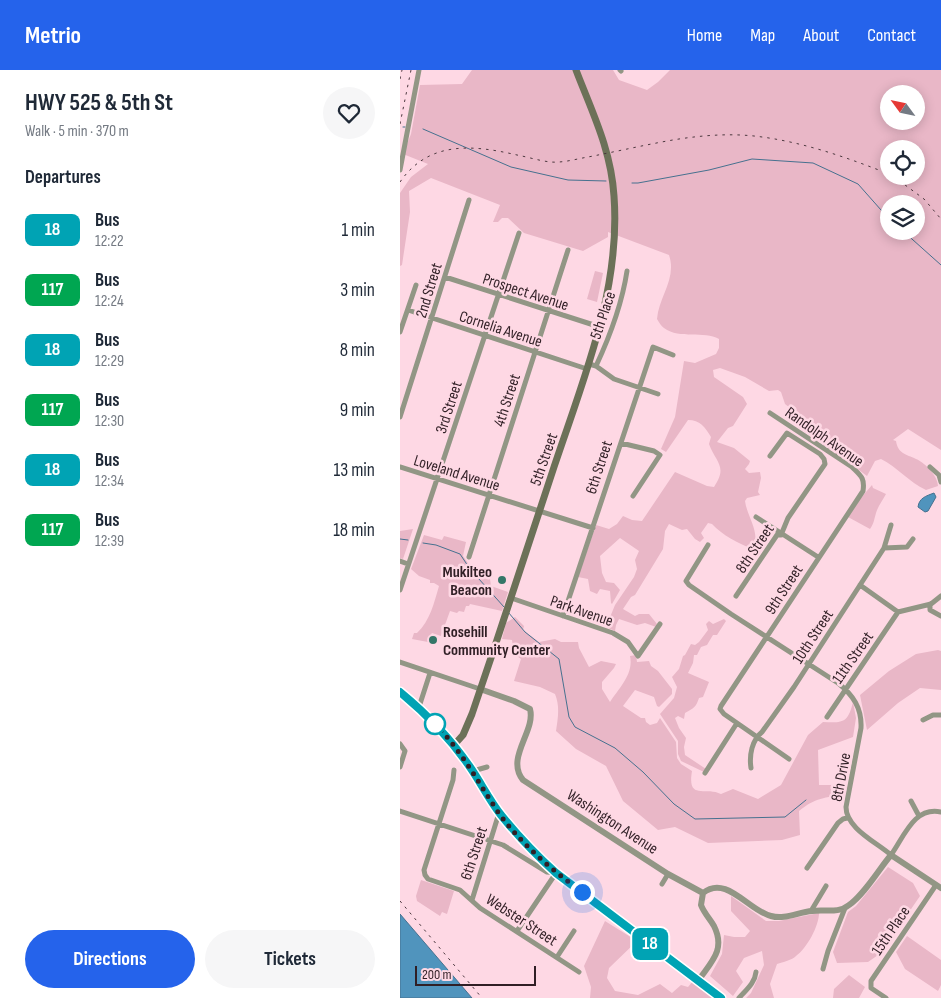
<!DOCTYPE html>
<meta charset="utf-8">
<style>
body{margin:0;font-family:"Sofia Sans Condensed",sans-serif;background:#f6f6f7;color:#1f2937;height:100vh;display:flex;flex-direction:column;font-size:19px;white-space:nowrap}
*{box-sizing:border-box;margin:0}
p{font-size:16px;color:#747a83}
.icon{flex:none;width:28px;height:28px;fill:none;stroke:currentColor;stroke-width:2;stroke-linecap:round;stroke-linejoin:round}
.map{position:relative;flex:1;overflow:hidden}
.sheet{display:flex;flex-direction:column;background:#fff;width:400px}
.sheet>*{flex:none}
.badge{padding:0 10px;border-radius:8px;font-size:18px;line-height:32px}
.needle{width:32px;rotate:303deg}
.tools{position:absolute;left:480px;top:15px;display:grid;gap:10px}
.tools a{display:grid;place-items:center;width:45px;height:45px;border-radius:50%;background:#fff;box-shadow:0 2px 12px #0003;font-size:25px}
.scale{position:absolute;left:15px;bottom:12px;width:121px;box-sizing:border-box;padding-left:5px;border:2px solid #301f25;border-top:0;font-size:14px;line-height:18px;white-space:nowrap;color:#301f25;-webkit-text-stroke:4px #fed8e4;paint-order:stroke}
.you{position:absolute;width:25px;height:25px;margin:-12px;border:4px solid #fff;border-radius:50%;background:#1a73e8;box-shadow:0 0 0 8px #1a73e833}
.map>.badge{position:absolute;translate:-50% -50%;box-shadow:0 0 0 2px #fff}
h2{padding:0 25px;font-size:19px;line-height:45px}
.round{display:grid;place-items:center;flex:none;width:52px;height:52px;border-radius:26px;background:#f6f6f7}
.summary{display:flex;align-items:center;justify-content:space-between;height:85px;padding:0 25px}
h1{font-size:24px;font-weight:700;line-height:38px}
.cta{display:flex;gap:10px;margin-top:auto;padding:10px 25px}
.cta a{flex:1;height:58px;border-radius:30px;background:#2563eb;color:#fff;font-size:20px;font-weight:700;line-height:58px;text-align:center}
.cta a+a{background:#f6f6f7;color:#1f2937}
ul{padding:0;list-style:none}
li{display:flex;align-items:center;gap:15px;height:60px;padding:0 25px}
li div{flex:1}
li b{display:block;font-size:19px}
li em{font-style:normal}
li .badge{min-width:55px;font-weight:700;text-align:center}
header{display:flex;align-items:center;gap:30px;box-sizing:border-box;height:70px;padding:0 25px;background:#2563eb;color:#fff}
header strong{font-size:24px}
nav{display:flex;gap:28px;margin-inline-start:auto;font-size:18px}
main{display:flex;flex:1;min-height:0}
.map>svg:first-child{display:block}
</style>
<header>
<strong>Metrio</strong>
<nav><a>Home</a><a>Map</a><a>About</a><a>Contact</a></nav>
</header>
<main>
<section class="sheet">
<div class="summary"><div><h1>HWY 525 &amp; 5th St</h1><p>Walk · 5 min · 370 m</p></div><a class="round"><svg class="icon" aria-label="heart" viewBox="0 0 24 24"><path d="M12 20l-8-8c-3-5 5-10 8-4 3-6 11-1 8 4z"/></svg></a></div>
<h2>Departures</h2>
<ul>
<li><span class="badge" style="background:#00a3b4;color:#fff">18</span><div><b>Bus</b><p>12:22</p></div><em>1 min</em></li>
<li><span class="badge" style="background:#00a651;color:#fff">117</span><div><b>Bus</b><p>12:24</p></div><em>3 min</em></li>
<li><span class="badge" style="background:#00a3b4;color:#fff">18</span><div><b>Bus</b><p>12:29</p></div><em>8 min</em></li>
<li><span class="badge" style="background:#00a651;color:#fff">117</span><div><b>Bus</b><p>12:30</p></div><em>9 min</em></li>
<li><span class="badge" style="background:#00a3b4;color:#fff">18</span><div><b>Bus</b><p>12:34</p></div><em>13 min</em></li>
<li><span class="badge" style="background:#00a651;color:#fff">117</span><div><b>Bus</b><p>12:39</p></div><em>18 min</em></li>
</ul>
<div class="cta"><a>Directions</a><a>Tickets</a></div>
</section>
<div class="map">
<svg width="541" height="928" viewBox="0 0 541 928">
<rect width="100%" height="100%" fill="#fed8e4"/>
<path fill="#e9b7c7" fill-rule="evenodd" d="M 72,0 L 213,0 L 219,10 L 247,20 L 258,12 L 270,0 L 541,0 L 541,380 L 508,359 L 493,370 L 496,371 C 498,384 506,384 516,389 C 526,393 538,407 538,416 L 526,420 C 509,412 497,397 481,389 L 475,391 L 467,406 L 459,400 L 398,357 L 398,344 L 385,334 L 381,322 L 378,320 L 369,321 L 345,307 L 320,298 L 313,300 L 314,307 L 343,327 L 347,334 L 333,356 L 328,358 L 317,372 L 334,378 L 350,391 L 349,394 L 345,399 L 349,403 L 360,402 L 361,408 L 358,422 L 360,425 L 347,428 L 345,431 C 347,447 361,462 353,479 C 339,474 322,465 312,454 L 308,453 L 301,463 L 304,468 L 300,472 L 295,469 L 287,459 L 282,460 L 269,454 L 265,461 L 263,479 L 235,525 L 231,527 L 223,539 L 235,546 L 239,544 L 249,544 L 257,554 L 256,557 L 245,553 L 237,555 L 219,549 L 216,555 L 215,561 L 206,557 L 215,535 L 234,507 L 237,499 L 235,490 L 239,481 L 220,468 L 200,486 L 202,503 L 206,512 L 214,513 L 220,520 L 212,534 L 211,533 L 210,521 L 200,519 L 197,524 L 190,521 L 188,509 L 178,507 L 196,455 L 209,459 L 217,454 L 223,446 L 232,450 L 242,451 L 275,402 L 307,416 L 314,417 C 328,396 316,393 309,374 L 311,367 C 305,357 300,350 288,350 L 266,382 L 261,379 L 275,347 L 284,291 L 295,293 L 316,284 L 319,278 L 319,269 C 304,260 280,270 264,258 C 261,256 259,252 257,249 C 259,226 277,209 269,185 L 208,162 L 208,167 L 183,181 L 124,163 L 108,148 L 102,148 L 98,152 L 93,152 L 100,135 L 31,108 L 9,121 L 10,142 L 2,195 L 0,196 L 0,123 L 11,107 L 28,94 L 3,84 L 11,64 L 20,15 L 62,14 ZM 489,24 L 516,24 L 516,51 L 489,51 ZM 489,79 L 516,79 L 516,106 L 489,106 ZM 489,134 L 516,134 L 516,161 L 489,161 Z
M 195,201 L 203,203 L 197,232 L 187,229 Z
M 472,415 L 473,418 L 486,424 C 483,430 478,436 476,443 C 474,450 474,453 470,459 L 448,447 L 454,436 Z
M 13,459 L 3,489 L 0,488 L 0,461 Z
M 24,465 L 42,470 L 44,466 L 66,472 L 63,486 L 74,502 L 90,509 L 91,516 L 108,522 L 102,541 L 70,534 L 69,536 L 66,536 L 64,542 L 59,541 L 57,543 L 50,541 L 41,566 L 32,563 L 28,568 L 29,569 L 28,572 L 12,569 L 14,563 L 17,563 C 30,551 34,533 39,516 L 34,513 L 30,513 L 30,510 L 19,506 L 11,499 Z
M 115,547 L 124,556 L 123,560 L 139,572 L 155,569 L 161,572 L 178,572 L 179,578 L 189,597 L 201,591 L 216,594 L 214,598 L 202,612 L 202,619 L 210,632 C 219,618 234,604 230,586 L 236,585 L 237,592 L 249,591 L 251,596 L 258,601 L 272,619 L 272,624 L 259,637 L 257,636 L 254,627 L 235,620 L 223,636 L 241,648 L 245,648 L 246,652 L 250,655 L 257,653 L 260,648 L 276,672 L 277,688 L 281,694 L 292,701 C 287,731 305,716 321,724 L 333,719 L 358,729 L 381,715 L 408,665 L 423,652 C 443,653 448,653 453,632 L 456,648 L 453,667 L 418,680 L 419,715 L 447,715 L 445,725 C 425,727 415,728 399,741 L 400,765 L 382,770 L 308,773 L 275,757 L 258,760 L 223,731 L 206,696 L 176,679 L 156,661 C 158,648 160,636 155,624 L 140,617 L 114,611 L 121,589 L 114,584 L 112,570 L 102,569 L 106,553 Z
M 324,549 L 326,551 L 317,565 L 313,565 L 307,575 L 301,577 L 297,585 L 294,585 L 293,593 L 288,603 L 309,612 L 303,627 L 299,628 C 296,637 294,638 285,643 L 284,649 L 278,646 L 275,648 L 279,658 L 286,668 L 284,677 L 285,685 L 306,699 L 304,702 L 281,691 L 278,684 L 278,671 L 260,644 L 274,628 L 277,617 L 272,607 L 279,599 L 283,586 L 285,585 L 291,574 L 295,575 L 299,572 L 308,560 L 306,554 L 309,551 L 313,554 Z
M 538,580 L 541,581 L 541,620 L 520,618 L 498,633 L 467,660 L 460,625 L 489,601 L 516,584 Z
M 488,797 L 513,813 L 520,826 L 481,883 L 468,892 L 437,893 L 433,882 L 448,842 L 456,836 Z
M 21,810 L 54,821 L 47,844 L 42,842 L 40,846 L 17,831 L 16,826 Z
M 331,826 L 366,851 L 379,851 L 419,843 C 419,856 407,878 396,886 C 392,890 383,892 377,894 L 370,914 L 374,928 L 346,928 L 351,923 L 364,895 L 362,881 L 344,888 L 336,901 L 343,912 L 333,926 L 310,906 L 322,884 L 324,865 L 334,867 L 345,867 L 350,861 L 331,841 Z
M 205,851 L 237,871 L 209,898 L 207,908 L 215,921 L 238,925 L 260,914 L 272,923 L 281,915 L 288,917 L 293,911 L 315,928 L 190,928 L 191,917 L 184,896 Z
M 507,866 L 541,890 L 541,915 L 538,921 L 505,899 L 496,882 Z
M 449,905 L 465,917 L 459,928 L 433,928 L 434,919 Z"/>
<path fill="#5094bd" stroke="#46718f" d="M 534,423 L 536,427 L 528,441 L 525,442 L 518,437 C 519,428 526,426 534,423 Z
M 0,844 L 72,928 L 0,928 Z"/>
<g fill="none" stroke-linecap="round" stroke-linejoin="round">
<path stroke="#46718f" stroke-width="1" d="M 3,57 L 5,57
M 23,59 L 111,97 L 168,110 L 206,111
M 232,113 L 238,113 L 309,100 L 352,89 L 413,93 L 458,114 L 489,149
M 503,161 L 541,195
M 0,469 L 8,470
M 23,473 L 36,475 L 60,484 L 70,499 L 104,537
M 108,542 L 125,562 L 159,589 L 169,647 L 175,657 L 215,678 L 243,702 L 274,734 L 295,749 L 385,747 L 406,730"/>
<path stroke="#929685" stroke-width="5" d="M 220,0 L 221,1
M 0,100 L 19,0
M 45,207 L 200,257
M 8,240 L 187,299
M 0,262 L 16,215
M 189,294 L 196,296 L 214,309 L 258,324
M 196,296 C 210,266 222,234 227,201
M 370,343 L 452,397 C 461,406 465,408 463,421 L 321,636 L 320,639 L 324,644 L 389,689
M 0,347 L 69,130
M 221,373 L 254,381 L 260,385 L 233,426
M 0,397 L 193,458
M 530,397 L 539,405 L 541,412
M 356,447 L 418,487
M 308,475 L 286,511 L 289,515 L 331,544 L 438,613 C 453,625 462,638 461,658 L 446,737 C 446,758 476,772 491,785 C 504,767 514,736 541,742
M 484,478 L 507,477 L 513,469
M 69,487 L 168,180
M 0,491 L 8,494
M 460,515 L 498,542
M 0,520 L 119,163
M 336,526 L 377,465 L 381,465 L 388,448 L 425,394 L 424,389 L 420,384 L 387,363 L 370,386
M 111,528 L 213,563 L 228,572 L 238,586 L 260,554
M 530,534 L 530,540 L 541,546
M 498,542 L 531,534 L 541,526
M 163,546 L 253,277 L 273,285
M 0,592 L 80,619
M 19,637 L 30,603
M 427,647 L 498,542
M 523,650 L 533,645 L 541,645
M 0,674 L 5,681 L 0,697
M 351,698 C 349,685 352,670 362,662 L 394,617 L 484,478 L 491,455
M 54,700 L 53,710 L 24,800 L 25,805 L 28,809 L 60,820 L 80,838 L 179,902
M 73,701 L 87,697
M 305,703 L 337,653
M 511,731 L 519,746
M 0,741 L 103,775 L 147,802 L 156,803 L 117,861
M 407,798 L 438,753 L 443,749 L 447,748
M 262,814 L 268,804
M 72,830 L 99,743
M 411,841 L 426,816
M 157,887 L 174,861
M 423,899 L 428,881 L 445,838
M 339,928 C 346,920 355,913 356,902
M 486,928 L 471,918 L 471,911 L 536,815"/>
<path stroke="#929685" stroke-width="6" d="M 80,619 L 114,631 L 130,639 C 136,661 105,688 123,710 L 268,804 L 303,823
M 298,911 C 311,892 326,880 314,856 C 310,849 304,843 301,835 L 303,823 C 326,804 349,841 371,846 C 385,850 398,842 412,841 C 425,839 438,844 449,835 C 464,825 479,799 491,785 L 541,818"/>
<path stroke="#6c7158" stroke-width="7" d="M 54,675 L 63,665 L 72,644 C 100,562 127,480 154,397 C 183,310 221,220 214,126 C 211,79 192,42 176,0"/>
<path stroke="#515638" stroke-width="8" d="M 0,622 C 28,645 52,670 72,700 C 82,714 89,729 99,742 C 115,765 135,785 156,803 L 321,928"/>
<path stroke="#4b373e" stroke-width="1" stroke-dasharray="2.5 5" stroke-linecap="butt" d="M 0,9 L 2,0
M 0,54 L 11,0
M 493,106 L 524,129 L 541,149
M 0,112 C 29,70 74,75 117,85 C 128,87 140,91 151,92 C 163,93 176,89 188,87 C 214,82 240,76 267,71 C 295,66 325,63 354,66 C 400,71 446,87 489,104
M 0,831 L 82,928"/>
</g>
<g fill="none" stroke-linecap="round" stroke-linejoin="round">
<g stroke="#fff" stroke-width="11">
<path id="line" d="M 0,622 C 28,645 52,670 72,700 C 82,715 90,731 101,745 C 118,766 136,785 156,803 L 321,928"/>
</g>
<use href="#line" stroke="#00a3b4" stroke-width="8"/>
<path stroke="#301f25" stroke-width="5" stroke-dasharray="0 9" d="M 35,654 C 61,680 78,712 98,742 C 121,774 151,799 182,822"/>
</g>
<g fill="#347668" stroke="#fed8e4" stroke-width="2">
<circle cx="102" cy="510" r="5"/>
<circle cx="33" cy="570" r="5"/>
</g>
<circle fill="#fff" stroke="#00a3b4" stroke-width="2.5" cx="35" cy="654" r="10"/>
<g text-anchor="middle" stroke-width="5" stroke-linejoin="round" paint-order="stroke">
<g font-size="16" fill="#301f25" stroke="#fed8e4">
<text transform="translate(28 220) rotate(-73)" y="6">2nd Street</text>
<text transform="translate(126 221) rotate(18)" y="6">Prospect Avenue</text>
<text transform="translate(202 245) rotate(-71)" y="6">5th Place</text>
<text transform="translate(101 258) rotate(18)" y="6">Cornelia Avenue</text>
<text transform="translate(106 330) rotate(-72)" y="6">4th Street</text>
<text transform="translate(48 337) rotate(-72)" y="6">3rd Street</text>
<text transform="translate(425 366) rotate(35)" y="6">Randolph Avenue</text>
<text transform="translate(143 389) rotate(-71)" y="6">5th Street</text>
<text transform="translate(198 397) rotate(-72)" y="6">6th Street</text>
<text transform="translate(57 402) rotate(17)" y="6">Loveland Avenue</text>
<text transform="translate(354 478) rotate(-56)" y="6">8th Street</text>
<text transform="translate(383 519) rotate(-57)" y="6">9th Street</text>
<text transform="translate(182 540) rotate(19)" y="6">Park Avenue</text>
<text transform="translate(412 566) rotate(-57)" y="6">10th Street</text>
<text transform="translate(452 587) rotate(-55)" y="6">11th Street</text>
<text transform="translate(440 707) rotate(-79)" y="6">8th Drive</text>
<text transform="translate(213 751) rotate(33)" y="6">Washington Avenue</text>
<text transform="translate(73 783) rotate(-72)" y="6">6th Street</text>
<text transform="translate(122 849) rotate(33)" y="6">Webster Street</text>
<text transform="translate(490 860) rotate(-56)" y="6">15th Place</text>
</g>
<g font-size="16" font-weight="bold" fill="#301f25" stroke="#fed8e4" text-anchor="end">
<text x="92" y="507">Mukilteo<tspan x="92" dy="18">Beacon</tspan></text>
<text x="43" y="567" text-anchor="start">Rosehill<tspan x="43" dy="18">Community Center</tspan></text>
</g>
</g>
</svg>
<div class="tools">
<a><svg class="needle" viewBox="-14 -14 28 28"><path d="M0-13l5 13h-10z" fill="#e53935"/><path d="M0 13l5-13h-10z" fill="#747a83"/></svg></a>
<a><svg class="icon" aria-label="locate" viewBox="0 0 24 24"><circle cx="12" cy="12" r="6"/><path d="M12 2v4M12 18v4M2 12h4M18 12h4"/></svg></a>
<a><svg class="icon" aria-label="layers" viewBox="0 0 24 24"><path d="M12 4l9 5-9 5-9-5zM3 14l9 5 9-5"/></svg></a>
</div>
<div class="scale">200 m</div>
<div class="you" style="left:182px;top:822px"></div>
<b class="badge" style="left:250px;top:874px;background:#00a3b4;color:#fff">18</b>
</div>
</main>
